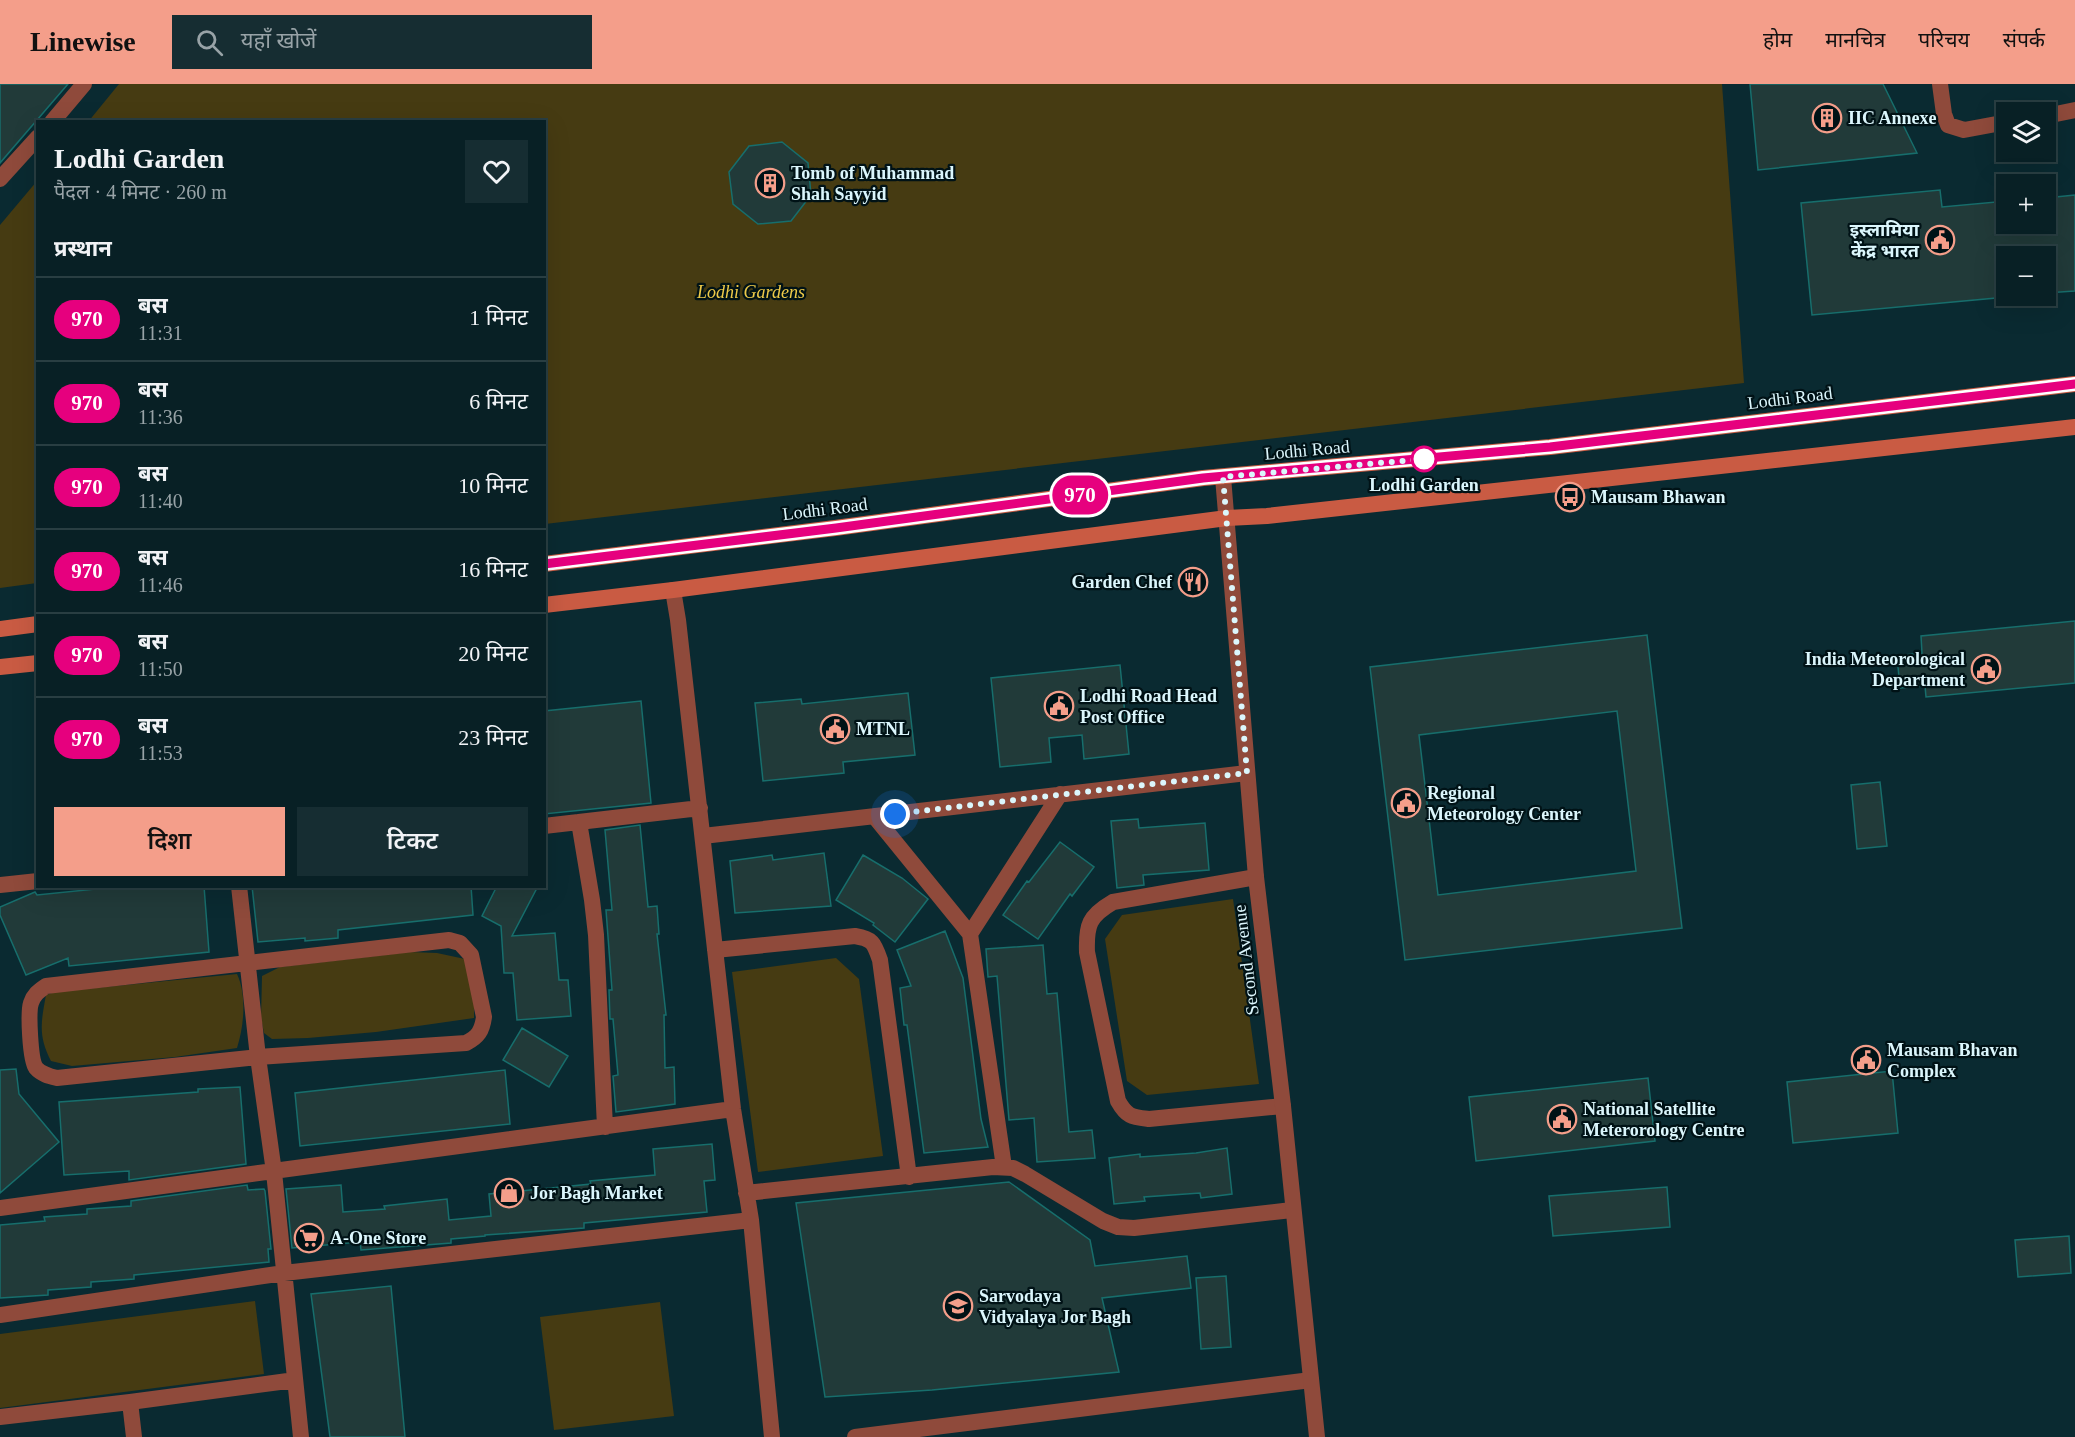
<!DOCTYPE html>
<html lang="hi">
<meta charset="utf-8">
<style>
body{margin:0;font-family:"Times New Roman","Noto Sans Devanagari",serif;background:#162d32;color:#f1f3f6;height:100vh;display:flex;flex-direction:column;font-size:22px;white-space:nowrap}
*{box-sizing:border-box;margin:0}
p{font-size:20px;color:#98a3a7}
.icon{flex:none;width:33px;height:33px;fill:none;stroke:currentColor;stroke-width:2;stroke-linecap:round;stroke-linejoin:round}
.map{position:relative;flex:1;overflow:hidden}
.side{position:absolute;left:36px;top:36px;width:510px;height:768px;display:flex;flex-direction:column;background:#082025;border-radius:0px;box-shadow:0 6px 24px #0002,0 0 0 2px #293e42}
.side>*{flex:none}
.badge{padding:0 12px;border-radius:20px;font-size:21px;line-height:39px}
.controls{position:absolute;left:1996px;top:18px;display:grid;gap:12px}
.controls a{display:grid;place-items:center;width:60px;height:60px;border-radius:0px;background:#082025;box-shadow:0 6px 24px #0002,0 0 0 2px #293e42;font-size:30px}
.you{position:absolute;width:30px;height:30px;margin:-15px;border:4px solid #fff;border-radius:50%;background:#1a73e8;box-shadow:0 0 0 9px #1a73e833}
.map>.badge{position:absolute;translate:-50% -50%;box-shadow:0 0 0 3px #fff}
h2{padding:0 18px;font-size:22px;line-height:54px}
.round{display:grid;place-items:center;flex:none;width:63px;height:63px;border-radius:0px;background:#162d32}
.headline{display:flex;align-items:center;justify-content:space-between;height:102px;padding:0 18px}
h1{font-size:28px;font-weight:600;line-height:45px}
.cta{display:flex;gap:12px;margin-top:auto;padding:12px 18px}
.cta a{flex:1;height:69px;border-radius:0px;background:#f49e8a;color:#111;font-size:24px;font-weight:600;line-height:69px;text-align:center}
.cta a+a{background:#162d32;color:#f1f3f6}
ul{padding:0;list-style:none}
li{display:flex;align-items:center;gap:18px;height:84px;padding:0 18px;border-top:2px solid #293e42}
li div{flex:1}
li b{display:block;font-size:22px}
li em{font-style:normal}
li .badge{min-width:66px;font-weight:700;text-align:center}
header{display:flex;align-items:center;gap:36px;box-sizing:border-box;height:84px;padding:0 30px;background:#f49e8a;color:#111}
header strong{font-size:28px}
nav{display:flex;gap:33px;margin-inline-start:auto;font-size:21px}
.search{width:420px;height:54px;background:#162d32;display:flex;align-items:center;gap:15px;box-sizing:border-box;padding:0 21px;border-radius:0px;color:#98a3a7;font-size:22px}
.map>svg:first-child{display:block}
</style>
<header>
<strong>Linewise</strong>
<div class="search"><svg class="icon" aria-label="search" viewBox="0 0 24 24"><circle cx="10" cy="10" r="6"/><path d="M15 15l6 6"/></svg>यहाँ खोजें</div>
<nav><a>होम</a><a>मानचित्र</a><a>परिचय</a><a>संपर्क</a></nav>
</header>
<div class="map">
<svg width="2075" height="1353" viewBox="0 0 2075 1353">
<rect width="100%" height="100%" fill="#0a2a31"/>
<path fill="#463b12" d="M 119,0 L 1722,0 L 1744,299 L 545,440 L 544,38 L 88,38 Z
M 37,97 L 37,499 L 0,504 L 0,141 Z
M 1233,815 L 1259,1000 L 1147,1011 L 1127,997 L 1105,855 L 1122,831 Z
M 410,868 L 437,869 L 465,875 L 474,915 L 474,934 L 376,948 L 308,954 L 272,955 L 264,949 L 261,934 L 262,892 L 280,883 Z
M 836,874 L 859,895 L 883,1072 L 758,1088 L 732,888 Z
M 237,890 C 247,911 244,942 237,964 L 175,973 L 72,982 L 51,977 C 38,952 41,938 46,911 L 55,908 Z
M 255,1217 L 264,1290 L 0,1324 L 0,1250 Z
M 660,1218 L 674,1332 L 554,1346 L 540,1233 Z"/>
<path fill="#213a39" stroke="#176e6c" stroke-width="1.5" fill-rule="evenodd" d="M 0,0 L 68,0 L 0,79 Z
M 1750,0 L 1883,0 L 1917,69 L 1758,86 Z
M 782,58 L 808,79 L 811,111 L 791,137 L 758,140 L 733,120 L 729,88 L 749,62 Z
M 1940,106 L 1942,123 L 2007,117 L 2007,140 L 2046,140 L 2046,114 L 2075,111 L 2075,207 L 2046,209 L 2046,172 L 2007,172 L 2007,213 L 1812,231 L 1801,119 Z
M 2075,537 L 2075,599 L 1926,613 L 1925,602 L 1900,604 L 1897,572 L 1922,569 L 1921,552 Z
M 1647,551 L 1682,844 L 1405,876 L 1370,583 ZM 1617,627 L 1636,787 L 1438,811 L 1419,651 Z
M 1120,581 L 1129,670 L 1084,675 L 1082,651 L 1049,654 L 1051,678 L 1000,683 L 991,594 Z
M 908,609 L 915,671 L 843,678 L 844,689 L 763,697 L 755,619 L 801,615 L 802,620 Z
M 641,617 L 651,719 L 544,730 L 544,627 Z
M 1880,698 L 1887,762 L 1857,765 L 1851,701 Z
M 1138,735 L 1139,744 L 1205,739 L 1209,786 L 1143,791 L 1144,801 L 1117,804 L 1111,737 Z
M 640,741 L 648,823 L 657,822 L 659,850 L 657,850 L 666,931 L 664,931 L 665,984 L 674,983 L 675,1020 L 616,1028 L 613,992 L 618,991 L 613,935 L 610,935 L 609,906 L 612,906 L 606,826 L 612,826 L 605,746 Z
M 1060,758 L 1094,783 L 1072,812 L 1070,810 L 1038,855 L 1003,831 L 1027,797 L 1029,798 Z
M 824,769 L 831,822 L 735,829 L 730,777 L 772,771 L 773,776 Z
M 863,771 L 902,794 L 928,815 L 895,858 L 873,841 L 874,839 L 836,816 Z
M 125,802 L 204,802 L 209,868 L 69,882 L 68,874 L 26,891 L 0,831 L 0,823 L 35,808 L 37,811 Z
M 252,802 L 471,802 L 473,831 L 338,846 L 338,854 L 305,857 L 305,854 L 258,858 Z
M 497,802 L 538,802 L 512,852 L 555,849 L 559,896 L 568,896 L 571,932 L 517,936 L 513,889 L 504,889 L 501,842 L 482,832 Z
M 945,847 L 963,894 L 981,1035 L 988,1063 L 924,1069 L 907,941 L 904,941 L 900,904 L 911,902 L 897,866 Z
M 1043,861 L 1047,910 L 1057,909 L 1069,1048 L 1092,1046 L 1095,1074 L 1037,1078 L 1034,1034 L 1009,1036 L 997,892 L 988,893 L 986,865 Z
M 522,944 L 568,972 L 549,1003 L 503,976 Z
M 16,985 L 19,1010 L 59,1058 L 0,1109 L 0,986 Z
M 505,986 L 510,1040 L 300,1062 L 295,1009 Z
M 1892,987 L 1898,1049 L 1793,1059 L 1787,998 Z
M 1648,994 L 1655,1057 L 1476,1077 L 1469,1013 Z
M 240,1003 L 246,1080 L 129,1096 L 129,1087 L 64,1091 L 59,1018 L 198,1008 L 198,1005 Z
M 712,1060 L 715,1096 L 704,1097 L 707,1128 L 584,1139 L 584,1144 L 485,1151 L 485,1152 L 451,1155 L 451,1159 L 361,1166 L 360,1158 L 292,1164 L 286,1105 L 341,1101 L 343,1128 L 385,1125 L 384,1122 L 447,1115 L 449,1136 L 491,1132 L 489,1110 L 591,1100 L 590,1097 L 655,1091 L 653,1065 Z
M 1227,1064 L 1232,1110 L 1201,1114 L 1200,1109 L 1144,1113 L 1145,1117 L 1114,1120 L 1109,1074 L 1140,1070 L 1140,1073 L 1196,1069 Z
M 1009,1098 L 1090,1156 L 1095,1182 L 1187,1172 L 1191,1204 L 1102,1214 L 1119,1288 L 932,1306 L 825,1313 L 796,1119 Z
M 247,1101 L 248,1106 L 264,1105 L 265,1107 L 271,1165 L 268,1165 L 269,1178 L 134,1191 L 134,1195 L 91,1198 L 91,1203 L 48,1206 L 48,1211 L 0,1214 L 0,1141 L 45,1137 L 44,1133 L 87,1130 L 87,1125 L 131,1122 L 131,1117 Z
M 1667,1103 L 1670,1143 L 1553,1152 L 1549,1112 Z
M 2069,1152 L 2071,1189 L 2018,1193 L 2015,1156 Z
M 1226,1192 L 1231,1263 L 1201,1265 L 1196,1194 Z
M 391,1202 L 405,1353 L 330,1353 L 311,1210 Z"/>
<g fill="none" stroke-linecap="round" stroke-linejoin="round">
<path stroke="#8f4a3b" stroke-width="16" d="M 1940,0 L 1944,30 L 1948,41 L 1964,46 L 2007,38
M 2046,32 L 2075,26
M 52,38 L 84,0
M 0,95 L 38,53
M 673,506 L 678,536 L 733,1025 L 751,1136 L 772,1353
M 874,732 L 970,850
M 579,738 L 592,816 L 596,851 L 605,1043
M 544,742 L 700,724
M 703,752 L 1247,689
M 1256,793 L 1113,818 C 1089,832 1086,841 1087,868 L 1118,1017 C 1127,1033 1132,1033 1149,1035 L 1283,1022
M 0,801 L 38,797
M 239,802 L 258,973 L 274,1088 L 301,1353
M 449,856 L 460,859 L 471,871 L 484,933 C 482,947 478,953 466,959 L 258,973 L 57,994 C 49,992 41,990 36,984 C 30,976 28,928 31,919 C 34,910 39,907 46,902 Z
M 715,866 L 855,852 C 873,855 874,859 880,876 L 909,1093
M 1004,1083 L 970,850 L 1060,710
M 746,1109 L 993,1083 L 1013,1084 L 1025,1090 L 1103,1137 L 1118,1143 L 1134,1144 L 1292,1126
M 0,1124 L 733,1025
M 0,1231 L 284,1189 L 751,1136
M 130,1318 L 134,1353
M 0,1333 L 130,1318 L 295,1296
M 855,1353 L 1311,1296"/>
<path stroke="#8f4a3b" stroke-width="16" d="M 1223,393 L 1256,793 L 1283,1022 L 1317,1353"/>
<path stroke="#c95b43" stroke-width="16" d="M 544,480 L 835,444 L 1203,394 L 1550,363 L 2075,300
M 544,521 L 673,506 L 1227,434 L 1267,432 L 2075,343
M 0,545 L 38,540
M 0,583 L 38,579"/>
</g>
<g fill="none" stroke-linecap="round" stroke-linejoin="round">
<g stroke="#fff" stroke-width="14">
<path id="line" d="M 544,480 L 836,444 L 1203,394 L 1550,363 L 2075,300"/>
</g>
<use href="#line" stroke="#e6007e" stroke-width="9"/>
<path stroke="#dbf6fc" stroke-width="6" stroke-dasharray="0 10.8" d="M 895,730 L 1247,689 L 1223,393 L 1424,375"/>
</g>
<defs>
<g id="building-ring" transform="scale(1.5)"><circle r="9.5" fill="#001216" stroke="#f49e8a" stroke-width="1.5"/><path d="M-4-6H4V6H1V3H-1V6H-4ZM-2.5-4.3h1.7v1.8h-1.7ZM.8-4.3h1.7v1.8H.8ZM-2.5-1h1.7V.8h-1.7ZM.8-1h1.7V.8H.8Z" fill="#f49e8a"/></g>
<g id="civic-ring" transform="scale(1.5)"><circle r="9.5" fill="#001216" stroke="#f49e8a" stroke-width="1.5"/><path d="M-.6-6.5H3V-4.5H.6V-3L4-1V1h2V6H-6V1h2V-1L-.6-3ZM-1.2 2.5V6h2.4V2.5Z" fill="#f49e8a"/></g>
<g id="bus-ring" transform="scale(1.5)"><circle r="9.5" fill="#001216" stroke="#f49e8a" stroke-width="1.5"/><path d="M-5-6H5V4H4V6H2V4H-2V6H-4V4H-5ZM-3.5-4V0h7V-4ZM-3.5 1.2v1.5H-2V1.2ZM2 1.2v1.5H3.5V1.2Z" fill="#f49e8a"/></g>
<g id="restaurant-ring" transform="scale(1.5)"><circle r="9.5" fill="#001216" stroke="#f49e8a" stroke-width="1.5"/><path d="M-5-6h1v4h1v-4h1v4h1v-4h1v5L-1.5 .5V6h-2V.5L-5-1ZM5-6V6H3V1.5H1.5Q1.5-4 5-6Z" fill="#f49e8a"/></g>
<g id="shop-ring" transform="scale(1.5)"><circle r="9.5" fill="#001216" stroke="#f49e8a" stroke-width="1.5"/><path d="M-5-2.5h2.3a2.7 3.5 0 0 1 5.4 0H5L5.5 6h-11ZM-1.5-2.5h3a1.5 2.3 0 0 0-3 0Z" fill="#f49e8a"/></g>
<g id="supermarket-ring" transform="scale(1.5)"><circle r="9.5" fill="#001216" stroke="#f49e8a" stroke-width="1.5"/><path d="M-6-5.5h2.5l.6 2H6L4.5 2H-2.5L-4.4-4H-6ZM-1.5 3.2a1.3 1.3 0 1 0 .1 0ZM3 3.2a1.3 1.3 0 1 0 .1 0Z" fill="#f49e8a"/></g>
<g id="school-ring" transform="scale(1.5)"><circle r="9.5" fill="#001216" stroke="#f49e8a" stroke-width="1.5"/><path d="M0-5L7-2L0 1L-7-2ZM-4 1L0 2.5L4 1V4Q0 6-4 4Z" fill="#f49e8a"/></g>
</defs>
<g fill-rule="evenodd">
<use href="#building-ring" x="1827" y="34"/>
<use href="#building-ring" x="770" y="99"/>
<use href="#civic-ring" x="1940" y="156"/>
<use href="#bus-ring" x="1570" y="413"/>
<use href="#restaurant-ring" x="1193" y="498"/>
<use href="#civic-ring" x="1986" y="585"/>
<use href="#civic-ring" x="1059" y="622"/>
<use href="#civic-ring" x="835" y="645"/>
<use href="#civic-ring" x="1406" y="719"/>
<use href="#civic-ring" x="1866" y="976"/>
<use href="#civic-ring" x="1562" y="1035"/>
<use href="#shop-ring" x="509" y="1109"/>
<use href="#supermarket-ring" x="309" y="1154"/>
<use href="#school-ring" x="958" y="1222"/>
</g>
<circle fill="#fff" stroke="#e6007e" stroke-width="3" cx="1424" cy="375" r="12"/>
<g text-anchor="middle" stroke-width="4.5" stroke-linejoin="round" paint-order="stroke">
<g font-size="18" font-weight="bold" fill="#dbf6fc" stroke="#001216" text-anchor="start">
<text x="1848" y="40">IIC Annexe</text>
<text x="791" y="95">Tomb of Muhammad<tspan x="791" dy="21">Shah Sayyid</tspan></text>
<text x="1919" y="152" text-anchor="end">इस्लामिया<tspan x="1919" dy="21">केंद्र भारत</tspan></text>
<text x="1591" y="419">Mausam Bhawan</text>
<text x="1172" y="504" text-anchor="end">Garden Chef</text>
<text x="1965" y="581" text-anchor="end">India Meteorological<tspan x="1965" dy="21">Department</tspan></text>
<text x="1080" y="618">Lodhi Road Head<tspan x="1080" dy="21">Post Office</tspan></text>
<text x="856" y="651">MTNL</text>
<text x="1427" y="715">Regional<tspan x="1427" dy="21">Meteorology Center</tspan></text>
<text x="1887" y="972">Mausam Bhavan<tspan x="1887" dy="21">Complex</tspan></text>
<text x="1583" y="1031">National Satellite<tspan x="1583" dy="21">Meterorology Centre</tspan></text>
<text x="530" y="1115">Jor Bagh Market</text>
<text x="330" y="1160">A-One Store</text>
<text x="979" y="1218">Sarvodaya<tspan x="979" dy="21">Vidyalaya Jor Bagh</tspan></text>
</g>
<g font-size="18" font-style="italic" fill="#edca49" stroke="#001216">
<text x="751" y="214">Lodhi Gardens</text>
</g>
<g font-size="18" fill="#dbf6fc" stroke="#001216">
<text transform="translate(1790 314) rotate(-7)" y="6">Lodhi Road</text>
<text transform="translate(1307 366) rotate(-5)" y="6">Lodhi Road</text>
<text transform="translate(825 425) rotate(-7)" y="6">Lodhi Road</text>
<text transform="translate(1246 876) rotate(-97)" y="6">Second Avenue</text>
</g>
<g font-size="18" font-weight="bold" fill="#dbf6fc" stroke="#001216">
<text x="1424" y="407">Lodhi Garden</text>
</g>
</g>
</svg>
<div class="controls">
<a><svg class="icon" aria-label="layers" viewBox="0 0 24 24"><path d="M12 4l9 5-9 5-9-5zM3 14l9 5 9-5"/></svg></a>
<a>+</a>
<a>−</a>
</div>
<div class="you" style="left:895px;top:730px"></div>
<b class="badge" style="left:1080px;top:411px;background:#e6007e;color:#fff">970</b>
<section class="side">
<div class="headline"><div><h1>Lodhi Garden</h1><p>पैदल · 4 मिनट · 260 m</p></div><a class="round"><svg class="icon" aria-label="heart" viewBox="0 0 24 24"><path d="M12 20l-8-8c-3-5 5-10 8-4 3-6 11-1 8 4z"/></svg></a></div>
<h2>प्रस्थान</h2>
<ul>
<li><span class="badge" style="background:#e6007e;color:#fff">970</span><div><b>बस</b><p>11:31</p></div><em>1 मिनट</em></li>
<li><span class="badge" style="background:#e6007e;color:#fff">970</span><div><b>बस</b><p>11:36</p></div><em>6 मिनट</em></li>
<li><span class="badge" style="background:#e6007e;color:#fff">970</span><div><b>बस</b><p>11:40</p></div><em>10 मिनट</em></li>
<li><span class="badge" style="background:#e6007e;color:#fff">970</span><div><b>बस</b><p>11:46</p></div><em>16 मिनट</em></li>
<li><span class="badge" style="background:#e6007e;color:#fff">970</span><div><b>बस</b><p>11:50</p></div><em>20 मिनट</em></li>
<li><span class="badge" style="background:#e6007e;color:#fff">970</span><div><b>बस</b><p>11:53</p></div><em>23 मिनट</em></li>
</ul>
<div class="cta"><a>दिशा</a><a>टिकट</a></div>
</section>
</div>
